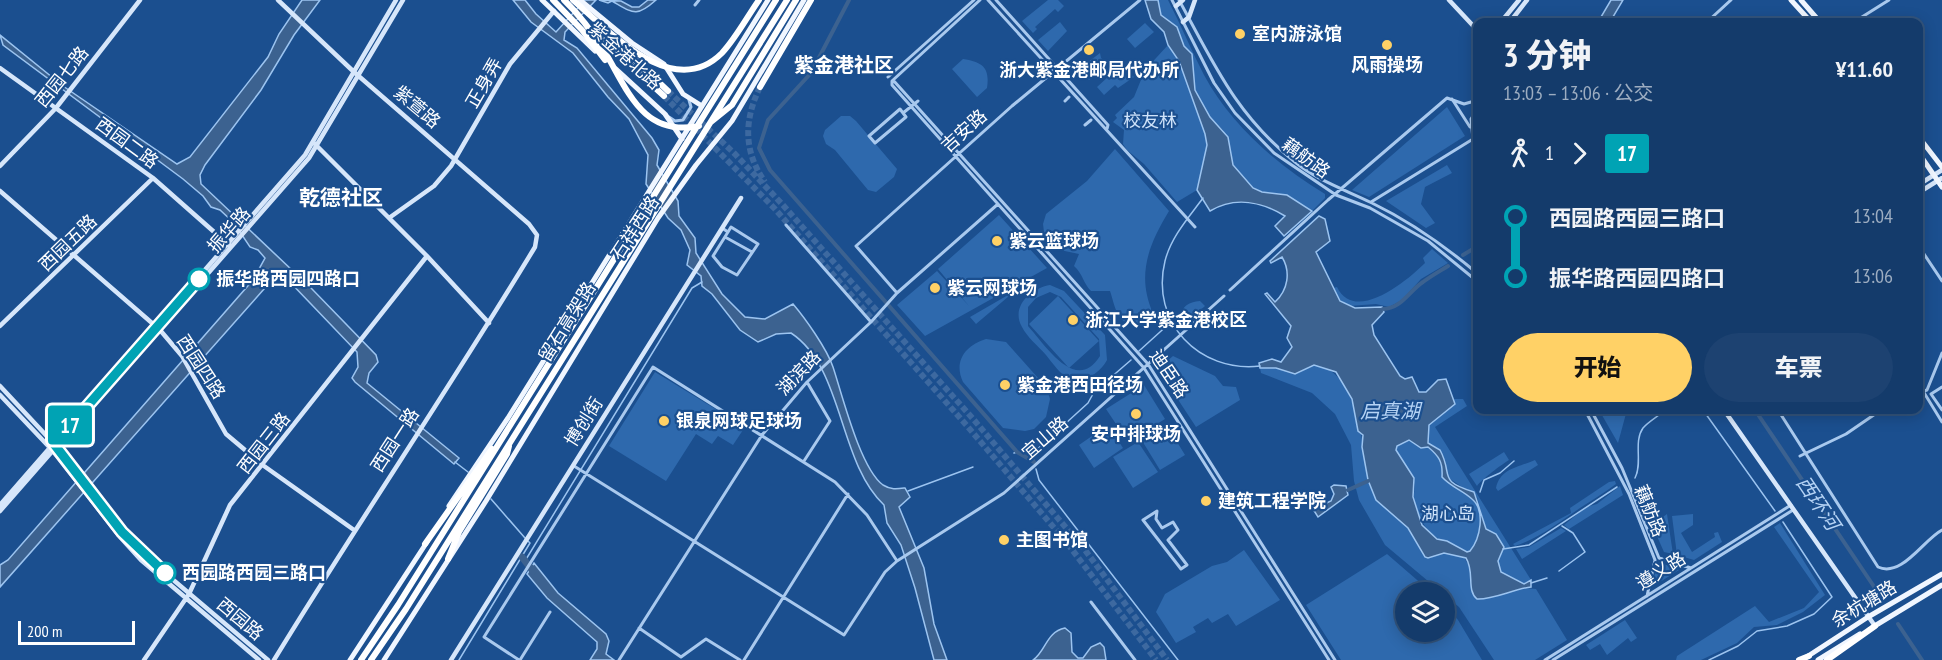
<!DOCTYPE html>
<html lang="zh">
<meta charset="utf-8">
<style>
body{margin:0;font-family:"PT Sans Narrow","Noto Sans SC",sans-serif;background:#1d4271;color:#f1f3f6;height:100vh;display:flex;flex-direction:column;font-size:22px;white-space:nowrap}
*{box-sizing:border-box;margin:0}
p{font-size:20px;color:#9dadc1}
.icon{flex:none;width:33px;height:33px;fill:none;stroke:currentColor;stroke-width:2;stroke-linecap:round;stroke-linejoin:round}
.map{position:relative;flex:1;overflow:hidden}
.panel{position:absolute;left:1473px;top:18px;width:450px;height:396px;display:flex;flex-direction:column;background:#143b6b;border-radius:12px;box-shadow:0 3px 15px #0003,0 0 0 2px #33557e}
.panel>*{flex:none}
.badge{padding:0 12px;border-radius:4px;font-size:21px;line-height:39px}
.buttons{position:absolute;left:1395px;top:582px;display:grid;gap:12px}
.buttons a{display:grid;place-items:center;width:60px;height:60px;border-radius:50%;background:#143b6b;box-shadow:0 3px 15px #0003,0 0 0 2px #33557e;font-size:30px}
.scale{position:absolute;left:18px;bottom:15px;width:117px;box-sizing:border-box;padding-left:6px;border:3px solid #fff;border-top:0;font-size:16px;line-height:21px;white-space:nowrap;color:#fff;-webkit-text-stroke:4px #1b4f8f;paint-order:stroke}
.map>.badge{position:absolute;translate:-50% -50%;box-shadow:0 0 0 3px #fff}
.legs{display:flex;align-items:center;gap:9px;height:66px;padding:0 30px;font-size:20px}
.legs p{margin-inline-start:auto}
.head{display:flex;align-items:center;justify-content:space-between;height:102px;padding:0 30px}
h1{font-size:33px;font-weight:800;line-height:45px}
.primary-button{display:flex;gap:12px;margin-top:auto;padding:12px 30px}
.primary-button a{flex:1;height:69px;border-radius:36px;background:#ffd166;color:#111;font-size:24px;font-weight:800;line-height:69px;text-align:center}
.primary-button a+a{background:#1d4271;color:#f1f3f6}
ul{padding:0 30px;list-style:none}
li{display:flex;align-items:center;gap:21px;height:60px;font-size:22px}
li i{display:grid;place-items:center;width:9px;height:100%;margin:0 8px;background:currentColor}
li i::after{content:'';width:15px;height:15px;margin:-8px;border:4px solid;border-radius:50%;background:#143b6b}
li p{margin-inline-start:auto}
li:first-child i{background:linear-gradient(#0000 50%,currentColor 0)}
li:last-child i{background:linear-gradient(currentColor 50%,#0000 0)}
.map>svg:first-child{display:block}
</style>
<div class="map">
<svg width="1942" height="660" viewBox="0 0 1942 660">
<rect width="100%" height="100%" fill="#1b4f8f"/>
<path fill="#2e69ad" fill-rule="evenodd" d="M 1048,0 L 1058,0 L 1064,6 L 1058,12 L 1055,9 L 1035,27 L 1037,29 L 1033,33 L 1022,21 Z
M 1158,0 L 1168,0 C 1181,25 1191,50 1204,75 C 1231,125 1277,165 1325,194 L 1325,198 L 1312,211 L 1287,195 L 1262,192 L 1253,188 L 1233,165 L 1223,130 L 1210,117 L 1195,90 L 1192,54 L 1184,46 L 1177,27 L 1161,15 Z
M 1060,22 L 1067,31 L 1048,51 L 1038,40 Z
M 1145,23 L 1154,32 L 1135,48 L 1127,39 Z
M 1168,45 L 1179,61 L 1205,134 L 1207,144 L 1197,190 L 1177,202 L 1144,164 L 1127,150 L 1123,144 L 1124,130 L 1113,122 L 1117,118 L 1115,115 L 1134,97 L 1145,70 Z
M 1100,53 L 1101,58 L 1108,63 L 1089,80 L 1081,72 L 1083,66 Z
M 963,59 C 983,62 990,68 987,88 L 977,97 L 952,69 Z
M 1121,65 L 1134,77 L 1118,88 L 1115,85 L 1104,95 L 1097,87 Z
M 1447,107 L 1465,136 L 1369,197 L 1352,190 Z
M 841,116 L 850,116 L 856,121 L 897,169 L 894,177 L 876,192 L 868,190 L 835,150 L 826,144 L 823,136 L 825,130 Z
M 1115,149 L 1169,211 C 1149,244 1136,275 1153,313 L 1147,315 L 1146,322 L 1138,327 C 1116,323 1116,309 1110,291 L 1091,291 C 1083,283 1083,274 1074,266 L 1079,254 L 1060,250 L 1044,232 L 1043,224 L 1046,214 L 1087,181 Z
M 1447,165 L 1452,173 L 1425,187 L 1421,204 L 1435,223 L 1426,228 L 1386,201 Z
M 999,215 L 1047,268 L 925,336 L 897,305 L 937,271 L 969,306 L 938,269 Z
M 1432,249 L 1448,263 L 1421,279 L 1402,300 L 1389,307 L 1376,304 L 1349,306 L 1340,300 L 1333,288 L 1337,287 C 1355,324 1407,281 1425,263 L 1423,258 Z
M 1050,285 L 1064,291 L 1105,335 L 1107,360 C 1100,373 1085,383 1069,378 C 1060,375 1052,362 1046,355 C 1038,346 1027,337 1022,327 C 1010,306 1032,288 1050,285 ZM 1050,292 L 1061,297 L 1099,339 L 1100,356 C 1076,394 1046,346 1028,326 L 1028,307 L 1036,298 Z
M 1015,291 L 976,324 L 970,317 Z
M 1058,296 L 1099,341 L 1069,368 L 1029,324 Z
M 1200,301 L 1205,306 L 1183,325 C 1177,311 1185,302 1200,301 Z
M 986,339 L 1006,342 L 1047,388 L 1050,399 L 1046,417 L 1034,429 L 1025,431 L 1003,428 L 963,382 C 953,361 966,345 986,339 Z
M 1173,356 L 1215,376 L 1223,386 L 1236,387 L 1240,400 L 1196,427 L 1158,369 Z
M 1314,365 C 1364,370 1360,464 1378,501 C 1380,505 1384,506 1387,510 C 1395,517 1405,523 1411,532 C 1417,541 1420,550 1428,558 L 1444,553 L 1462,554 L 1472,571 L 1471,589 L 1495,596 L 1523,588 L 1536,589 L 1567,640 L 1535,660 L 1494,660 L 1459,607 L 1385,545 L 1359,500 L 1354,481 L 1351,445 L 1335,414 L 1312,393 L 1261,373 L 1260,368 L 1306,369 Z
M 655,372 L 745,427 L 733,445 L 718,436 L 712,444 L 696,434 L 666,481 L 609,446 Z
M 1144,385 L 1165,419 L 1128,442 L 1106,409 Z
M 1453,399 L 1463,399 L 1467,406 L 1435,427 L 1531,580 L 1524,584 L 1501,572 L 1498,561 L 1500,541 L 1486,529 L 1477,497 L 1447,477 L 1440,450 L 1428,443 L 1429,425 L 1454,404 Z
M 1599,410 L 1627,410 L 1618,443 Z
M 1166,424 L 1185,455 L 1160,470 L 1141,439 Z
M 1108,425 L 1123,448 L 1094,468 L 1079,445 Z
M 1409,440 L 1421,448 L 1427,447 C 1439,456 1443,462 1442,476 C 1451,487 1462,490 1472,499 C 1486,511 1481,539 1470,551 L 1467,552 C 1434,537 1425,537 1414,500 C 1413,494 1416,488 1414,482 C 1410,470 1401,462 1396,450 L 1397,446 Z
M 1138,442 L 1158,472 L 1133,488 L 1113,457 Z
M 1504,452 L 1509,460 C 1501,465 1482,479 1477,486 L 1469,474 Z
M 1535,460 L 1538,465 L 1498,491 L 1496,488 C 1500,468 1520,467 1535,460 Z
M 1615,481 L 1616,484 C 1604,493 1592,500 1580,508 C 1558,523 1540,538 1515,546 L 1513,544 L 1571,513 L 1570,508 L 1609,482 Z
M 1620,486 L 1623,495 L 1569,529 L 1564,525 L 1586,507 L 1597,504 Z
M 1667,514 L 1673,554 L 1664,552 L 1652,525 Z
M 1693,514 L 1693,525 L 1681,533 L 1692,552 L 1715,537 L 1714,533 L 1718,532 L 1722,542 L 1694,560 L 1677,555 L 1672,516 Z
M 1780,523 L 1825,595 L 1803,612 L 1777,625 L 1754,627 L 1737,643 L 1701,660 L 1676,660 L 1677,656 L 1755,606 L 1769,622 L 1804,608 L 1819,592 L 1774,527 Z
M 1561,528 L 1566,531 L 1522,559 L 1516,549 L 1529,547 Z
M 1244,550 L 1280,600 L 1236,626 L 1228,614 L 1212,623 L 1208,618 L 1193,627 L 1196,632 L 1176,643 L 1156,612 L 1165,594 L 1212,566 L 1227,562 Z
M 1387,554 L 1431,592 L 1406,592 L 1406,632 L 1444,632 L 1445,604 L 1458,620 L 1482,660 L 1341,660 L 1306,605 Z
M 1659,562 L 1679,570 L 1652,587 L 1651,585 Z
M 1625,620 L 1637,638 L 1631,642 L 1628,638 L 1607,655 L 1600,644 L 1590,650 L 1586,645 Z"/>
<path fill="#3c6290" stroke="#9cc4f0" stroke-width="1.5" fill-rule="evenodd" d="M 302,0 L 320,0 L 294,35 L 261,90 L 205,165 L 200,175 L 201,184 L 312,289 L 376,355 L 378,362 L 369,373 L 367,383 L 459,458 L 454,464 L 355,382 L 352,378 L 358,367 L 357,352 L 287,279 L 277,277 L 270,279 L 264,289 L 0,587 L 0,565 L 8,560 L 253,280 L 265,258 L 258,250 L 250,247 L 234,223 L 220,210 L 211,207 L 203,196 L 183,179 L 3,45 L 0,35 L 63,86 L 177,164 L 190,157 L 268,57 L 279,34 Z
M 513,0 L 525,0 L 536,14 L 556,32 L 585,0 L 596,0 L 565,32 L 564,40 L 577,48 L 652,138 L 659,150 L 657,165 L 678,201 L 679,216 L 695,238 L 696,253 L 722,294 L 745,317 L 765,319 L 793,304 C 805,318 827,349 833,367 C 842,394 860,468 883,485 C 891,490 897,489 905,488 L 910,497 L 899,507 L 924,568 L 934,624 L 947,660 L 934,660 L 915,588 L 901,545 L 887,523 L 884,505 C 838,462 844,368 791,333 L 776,334 L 758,342 L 740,330 L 712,294 L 702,286 L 701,276 L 687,265 L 690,250 L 681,230 L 668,218 L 646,184 L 648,155 L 629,119 L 608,97 L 573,53 L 531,22 Z
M 599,0 L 621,1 L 632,7 L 639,7 L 648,0 L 656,0 C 636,18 633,13 612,1 L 608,3 Z
M 1145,0 L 1158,0 L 1161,15 L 1177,27 L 1184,46 L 1192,54 L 1195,90 L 1210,117 L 1228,137 L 1233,165 L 1253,188 L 1262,192 L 1287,195 L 1312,211 L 1284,236 L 1275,226 L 1285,216 C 1262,202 1235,196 1210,211 L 1197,190 L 1207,145 L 1205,134 L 1179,61 L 1168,45 L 1164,32 L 1151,19 Z
M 1611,0 L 1623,0 L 1610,22 L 1598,22 Z
M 1319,216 L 1325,219 L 1330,241 L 1316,252 L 1340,301 L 1355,308 L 1382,307 L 1384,312 L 1372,325 L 1374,335 L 1400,376 L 1405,379 L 1412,377 L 1419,392 L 1426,392 L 1438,380 L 1446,379 L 1455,404 L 1429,425 L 1428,443 L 1440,450 C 1454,476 1436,480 1474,492 L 1486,529 L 1496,534 L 1504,547 L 1498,561 L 1501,572 L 1524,584 L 1531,580 L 1531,587 C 1514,589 1492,600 1477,599 C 1466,590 1475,572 1466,558 L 1444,553 L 1428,558 L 1425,557 L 1408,528 L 1376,500 L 1368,480 L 1362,447 L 1363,435 L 1358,431 L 1352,399 L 1336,372 L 1314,365 L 1295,374 L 1276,368 L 1260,368 L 1259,363 L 1272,359 L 1281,362 L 1292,347 L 1287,338 L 1291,326 L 1265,294 L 1267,293 L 1275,302 C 1288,290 1291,272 1282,257 L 1271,263 L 1270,261 ZM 1409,440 L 1421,448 L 1428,447 C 1439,456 1443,462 1442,477 C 1451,487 1462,490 1472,499 C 1486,511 1480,539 1470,551 L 1467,552 L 1447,541 L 1437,539 L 1422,525 L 1413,497 L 1414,478 L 1396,450 L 1397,446 Z
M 1334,485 L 1346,486 L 1348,495 L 1318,517 L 1313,509 L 1331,501 L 1334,494 L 1331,487 Z
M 534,563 L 558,593 L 606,634 L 609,641 L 606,654 L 614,660 L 590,660 L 597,649 L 597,642 L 547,598 L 527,574 Z
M 1065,628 L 1071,633 L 1072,652 L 1078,658 L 1083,658 L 1091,647 L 1100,643 L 1104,647 L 1106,660 L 1033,660 C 1046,651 1046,632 1065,628 Z"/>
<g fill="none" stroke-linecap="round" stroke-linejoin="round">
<path stroke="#9cc4f0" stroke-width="1.5" d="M 1203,198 C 1189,217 1171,237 1165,261 C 1150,322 1199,373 1260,366
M 1139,351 L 1171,322
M 1703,410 L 1775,511
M 1014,453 L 1017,452
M 455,462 L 468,472
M 1034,462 L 1032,454 L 1088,403 L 1094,392 L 1131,360
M 1036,469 L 1039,480 L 1178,660
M 1635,478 C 1643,463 1633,442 1643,428 C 1649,421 1659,416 1665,410
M 908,491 L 973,467
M 1480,492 L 1484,480 L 1500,473 L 1514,461
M 491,499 L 525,538
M 1503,549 L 1529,545 L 1617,487
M 525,561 L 692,288 L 702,282
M 1559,571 L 1585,552 L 1573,533 L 1562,526
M 1531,583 L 1547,578
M 459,660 L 530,543 L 528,541
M 1709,660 L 1738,646 L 1757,631 L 1787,626 L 1814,614 L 1832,597 L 1783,522"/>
<path stroke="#3c6290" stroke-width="4" d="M 849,0 L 811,73 L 768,120 L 759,148 L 770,170 L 1017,452 L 1034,462
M 1463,255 L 1478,246
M 1383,309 C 1401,309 1409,291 1423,282 C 1431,276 1440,271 1448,266
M 1755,410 L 1881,597
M 1348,490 L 1368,481
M 1898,624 L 1922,660"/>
<path stroke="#3c6290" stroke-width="7" d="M 522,557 L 533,571"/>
<path stroke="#3d69a0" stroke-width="6" stroke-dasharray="6 3" stroke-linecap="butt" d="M 760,87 C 744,120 743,151 765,182
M 668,91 L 735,154 L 782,204 L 974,420 L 1085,550 L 1167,660
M 664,96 L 775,209 L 968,427 L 1067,543 L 1156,660"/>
<path stroke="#a9c9ee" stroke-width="3" d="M 980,0 L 892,81 L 892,85 L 1144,368 L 1329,660
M 988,0 L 1195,227
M 996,0 L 1108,125 L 1107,129
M 1172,0 L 1214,83 L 1235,113 L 1274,153 L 1336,195 L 1370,208 L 1428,241 L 1478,282
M 1179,0 C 1214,64 1236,115 1295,162 C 1318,181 1346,190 1372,203 C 1411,222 1445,246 1478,274
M 695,5 L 699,0
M 1707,22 L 1731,0
M 1854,22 L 1889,0
M 888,77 L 974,0
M 893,80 L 1148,364 L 1335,660
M 1452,99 L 1470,127
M 1065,101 L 1069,97
M 903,113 L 906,117 L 875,143 L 869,136 L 900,109 L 903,113 L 918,101
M 669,117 L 675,121 L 683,120 L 691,107 L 689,100
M 1085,125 L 1091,120
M 1371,202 L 1473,139 L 1471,119 L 1478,108
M 786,225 L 871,322
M 722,228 L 728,232 L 731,227 L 758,244 L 737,275 L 722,267 L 713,256 L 728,232
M 725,237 L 752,252
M 1918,245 L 1942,281
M 1230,290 L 1328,200 L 1447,98 L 1464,104 L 1478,100
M 897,293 L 856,246 L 1012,106 L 1140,0
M 1942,387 L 1931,394 L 1942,410
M 1923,391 L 1942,422
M 1918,393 L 1927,390 L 1942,353
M 1585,410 L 1629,494 L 1655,560 L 1647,596
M 1591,410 L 1622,468 L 1659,558 L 1691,568
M 1778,410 L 1878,567 C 1902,578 1924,539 1942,530
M 1800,456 L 1846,434 L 1881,410
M 804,461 L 830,421 L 807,382
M 574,466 L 844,635 L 885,572 L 897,561 L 1004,493 L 1224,296
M 1157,511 L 1156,519 L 1162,528 L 1173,522 L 1178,530 L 1168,540 L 1187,565 L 1181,569 L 1143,520 Z
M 1091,602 L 1135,660
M 639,628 L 681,657 L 706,639 L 740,660
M 519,660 L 484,637 L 653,367 L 835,482 L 867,515 L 897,561
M 520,660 L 550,612
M 619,660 L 762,435 L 807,382 L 871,322 L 897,293 L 998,204
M 744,660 L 848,494
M 1545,660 L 1791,505
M 1553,660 L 1793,510"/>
<path stroke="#d6e6fa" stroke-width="4.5" d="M 1449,0 L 1478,31
M 1176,6 L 1183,0
M 1183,22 L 1189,17 L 1195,0
M 1501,22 L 1519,0
M 1510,22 L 1527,0
M 0,68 L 153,178 L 230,246
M 315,144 L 427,256 L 489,323
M 0,166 L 56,108 L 140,0
M 1918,185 L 1942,170
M 0,191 L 160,330 L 182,356 L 226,434 L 264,466 L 354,530
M 1918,193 L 1942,178
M 389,218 L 434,186 L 451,166 L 510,64 L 554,11
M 0,326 L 153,178
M 0,386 L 57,447 L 122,532 L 145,556 L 268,660
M 0,395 L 53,451 L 121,538 L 141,560 L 259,660
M 1724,410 L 1875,626
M 0,505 L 305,155 L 396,0
M 0,511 L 309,158 L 403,0
M 144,660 L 189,594 L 230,505 L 427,256
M 274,660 C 359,521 451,386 535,247 L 537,235 L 529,224 L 354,72 L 278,0
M 451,660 L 741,198"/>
<path stroke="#f0f6ff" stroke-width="5" d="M 542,0 L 595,51
M 580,0 L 632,43 L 664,64 L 683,94 L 702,106
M 1791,0 L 1811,22
M 1801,0 L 1820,22
M 616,69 L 665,114 L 682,139
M 1918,136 L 1942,167
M 1918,152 L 1942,187
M 449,506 L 508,418 L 768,0
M 1873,627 L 1942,585
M 1805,658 L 1868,617 L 1942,574
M 350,660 L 427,542
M 384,660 L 486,501 L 658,218 L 696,165 L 732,121 L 804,0
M 1818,660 L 1860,634"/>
<path stroke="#fff" stroke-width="6" d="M 553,0 L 582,30 L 605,60
M 564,0 C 580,15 593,33 605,52 C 628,91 643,137 699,126
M 573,0 C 609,31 673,102 722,53 C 736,38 747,17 759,0
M 595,33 L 664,96
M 614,40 L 668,91
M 760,87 L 811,0
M 711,122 L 732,105 L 796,0
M 425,544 L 492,449
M 448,559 L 459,532 L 507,454 L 509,446
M 361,660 L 398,605 L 776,0
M 371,660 L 406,609 L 787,0
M 1799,660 L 1809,656
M 1827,660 L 1875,626"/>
</g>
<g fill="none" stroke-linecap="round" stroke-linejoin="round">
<g stroke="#fff" stroke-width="14">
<path id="line-1" d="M 165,573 L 122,532 L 54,444 L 199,279"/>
</g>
<use href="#line-1" stroke="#00a3b4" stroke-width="9"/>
</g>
<g fill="#ffd166" stroke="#1b4f8f" stroke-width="2">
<circle cx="1240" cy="34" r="6"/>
<circle cx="1387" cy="45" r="6"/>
<circle cx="1089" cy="50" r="6"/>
<circle cx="997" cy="241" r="6"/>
<circle cx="935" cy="288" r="6"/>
<circle cx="1073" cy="320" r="6"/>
<circle cx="1005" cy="385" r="6"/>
<circle cx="1136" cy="414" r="6"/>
<circle cx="664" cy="421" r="6"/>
<circle cx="1206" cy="501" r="6"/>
<circle cx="1004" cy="540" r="6"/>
</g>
<g fill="#fff" stroke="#00a3b4" stroke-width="3">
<circle cx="199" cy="279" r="10"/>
<circle cx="165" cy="573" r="10"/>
</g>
<g text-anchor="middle" stroke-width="4.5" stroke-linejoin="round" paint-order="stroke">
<g font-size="18" font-weight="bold" fill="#fff" stroke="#1b4f8f" text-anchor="start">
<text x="1252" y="40">室内游泳馆</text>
<text x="1387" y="71" text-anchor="middle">风雨操场</text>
<text x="1089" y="76" text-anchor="middle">浙大紫金港邮局代办所</text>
<text x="1009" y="247">紫云篮球场</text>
<text x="947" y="294">紫云网球场</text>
<text x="1085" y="326">浙江大学紫金港校区</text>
<text x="1017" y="391">紫金港西田径场</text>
<text x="676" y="427">银泉网球足球场</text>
<text x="1136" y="440" text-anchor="middle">安中排球场</text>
<text x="1218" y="507">建筑工程学院</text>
<text x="1016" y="546">主图书馆</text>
</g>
<g font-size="18" fill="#fff" stroke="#1b4f8f">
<text transform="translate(625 56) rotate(42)" y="6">紫金港北路</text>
<text transform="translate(62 77) rotate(-51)" y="6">西园七路</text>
<text transform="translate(484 83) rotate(-60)" y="6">正身弄</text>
<text transform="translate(417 107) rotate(40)" y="6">紫萱路</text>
<text transform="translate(964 131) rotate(-42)" y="6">吉安路</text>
<text transform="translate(127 143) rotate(36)" y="6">西园二路</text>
<text transform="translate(1306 158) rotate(36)" y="6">藕舫路</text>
<text transform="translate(635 228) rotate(-57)" y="6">石祥西路</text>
<text transform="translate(229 230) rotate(-49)" y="6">振华路</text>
<text transform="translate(68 243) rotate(-44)" y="6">西园五路</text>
<text transform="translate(567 322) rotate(-58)" y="6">留石高架路</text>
<text transform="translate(201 367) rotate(57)" y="6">西园四路</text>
<text transform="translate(799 373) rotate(-46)" y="6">湖滨路</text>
<text transform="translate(1169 374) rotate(56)" y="6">迪臣路</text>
<text transform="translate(584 422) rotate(-58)" y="6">博创街</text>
<text transform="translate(1045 438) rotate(-41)" y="6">宜山路</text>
<text transform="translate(395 440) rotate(-57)" y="6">西园一路</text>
<text transform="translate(264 443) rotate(-52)" y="6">西园三路</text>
<text transform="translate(1650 511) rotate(68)" y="6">藕舫路</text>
<text transform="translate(1661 571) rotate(-32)" y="6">遵义路</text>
<text transform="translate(1864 604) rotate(-31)" y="6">余杭塘路</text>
<text transform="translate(240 619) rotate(40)" y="6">西园路</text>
</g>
<g font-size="18" fill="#cfe3fa" stroke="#1b4f8f">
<text x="1150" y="127">校友林</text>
<text x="1448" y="520">湖心岛</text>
</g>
<g font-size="18" font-weight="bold" fill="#fff" stroke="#1b4f8f" text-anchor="start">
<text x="216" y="285">振华路西园四路口</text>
<text x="182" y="579">西园路西园三路口</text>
</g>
<g font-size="20" font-weight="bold" fill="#fff" stroke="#1b4f8f">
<text x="844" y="72">紫金港社区</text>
</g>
<g font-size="20" font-style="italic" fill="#b5d3f5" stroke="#1b4f8f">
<text x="1390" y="418">启真湖</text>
<text transform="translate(1818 503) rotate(56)" y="7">西环河</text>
</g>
<g font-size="21" font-weight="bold" fill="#fff" stroke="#1b4f8f">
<text x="341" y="205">乾德社区</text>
</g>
</g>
</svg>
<div class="buttons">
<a><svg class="icon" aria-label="layers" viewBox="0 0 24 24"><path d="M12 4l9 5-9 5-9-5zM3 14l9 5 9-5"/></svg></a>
</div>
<div class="scale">200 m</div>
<b class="badge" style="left:70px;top:425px;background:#00a3b4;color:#fff">17</b>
<section class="panel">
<div class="head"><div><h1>3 分钟</h1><p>13:03 – 13:06 · 公交</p></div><b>¥11.60</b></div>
<div class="legs"><svg class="icon" aria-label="walk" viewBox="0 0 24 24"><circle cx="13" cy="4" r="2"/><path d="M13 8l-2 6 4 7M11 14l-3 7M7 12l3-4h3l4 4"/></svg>1<svg class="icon" aria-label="forward" viewBox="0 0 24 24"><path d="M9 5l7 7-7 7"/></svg><b class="badge" style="background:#00a3b4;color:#fff">17</b></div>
<ul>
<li><i style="color:#00a3b4"></i><b>西园路西园三路口</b><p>13:04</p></li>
<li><i style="color:#00a3b4"></i><b>振华路西园四路口</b><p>13:06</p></li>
</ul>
<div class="primary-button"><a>开始</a><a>车票</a></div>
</section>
</div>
